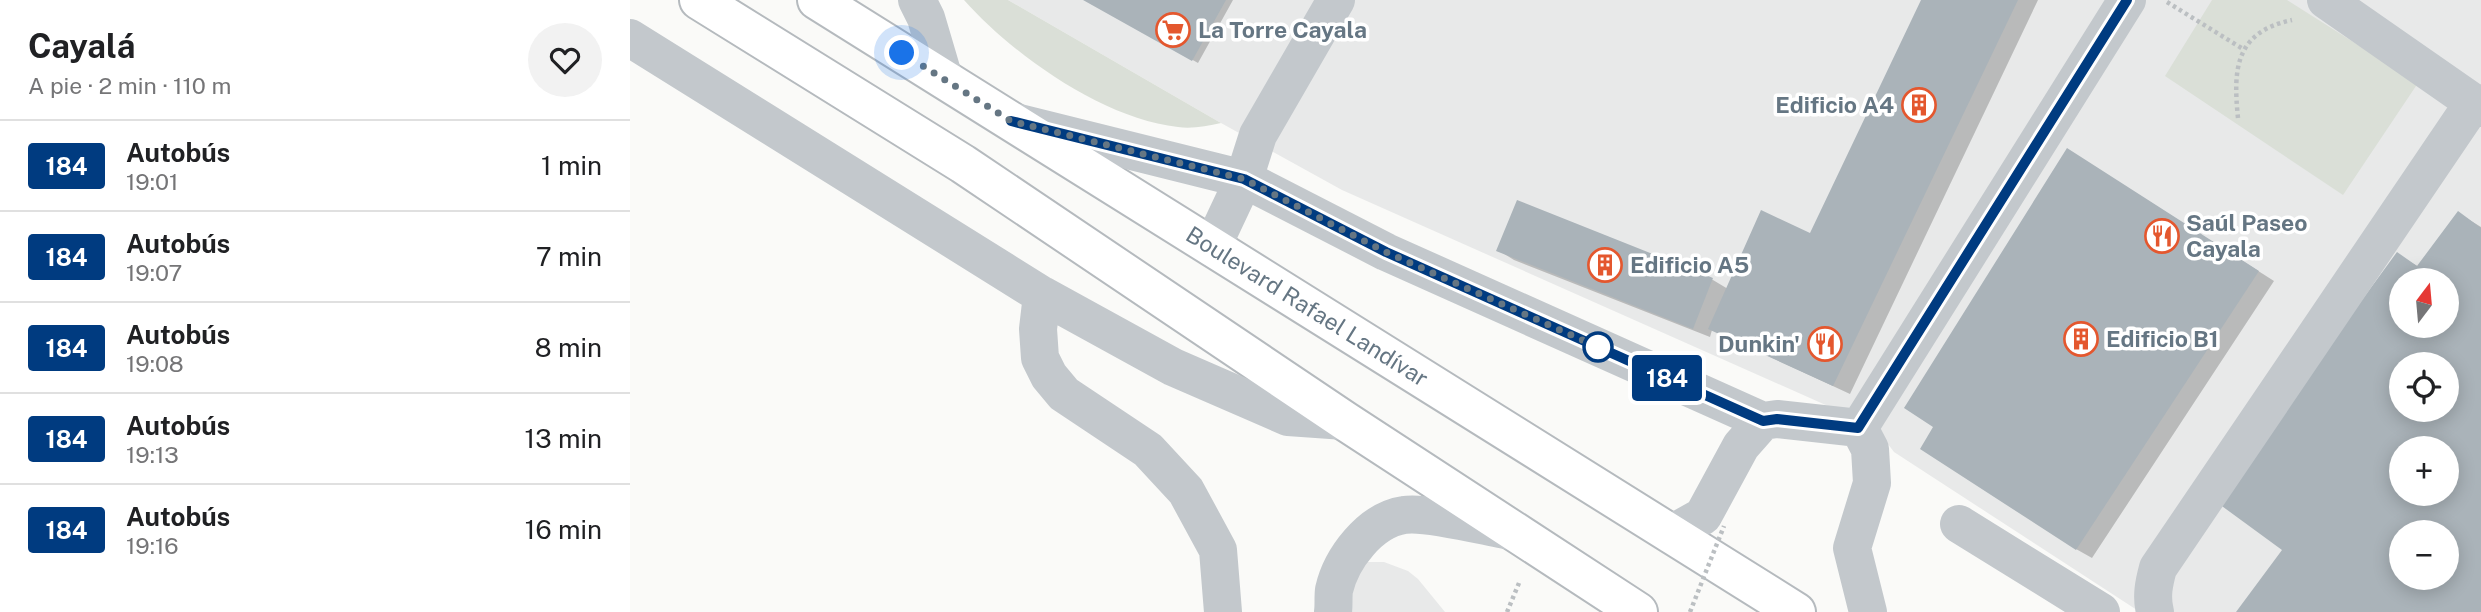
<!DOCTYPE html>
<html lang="es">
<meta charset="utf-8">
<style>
body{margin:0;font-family:"Public Sans",sans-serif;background:#f2f2f2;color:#202124;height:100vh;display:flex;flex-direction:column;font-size:26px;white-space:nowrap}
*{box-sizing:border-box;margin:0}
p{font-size:23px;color:#757577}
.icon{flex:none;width:38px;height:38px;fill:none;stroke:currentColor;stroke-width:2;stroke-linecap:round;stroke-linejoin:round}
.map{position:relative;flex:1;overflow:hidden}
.side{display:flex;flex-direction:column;background:#fff;width:630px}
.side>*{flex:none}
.badge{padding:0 14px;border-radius:5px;font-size:24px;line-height:46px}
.needle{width:46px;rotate:16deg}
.tools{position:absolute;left:1759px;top:268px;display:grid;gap:14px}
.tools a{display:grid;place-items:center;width:70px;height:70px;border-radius:50%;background:#fff;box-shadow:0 4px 18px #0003;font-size:35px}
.you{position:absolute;width:35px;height:35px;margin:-18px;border:5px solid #fff;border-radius:50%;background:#1a73e8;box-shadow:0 0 0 10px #1a73e833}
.map>.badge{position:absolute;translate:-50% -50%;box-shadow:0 0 0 4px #fff}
.round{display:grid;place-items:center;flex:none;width:74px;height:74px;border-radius:37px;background:#f2f2f2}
.overview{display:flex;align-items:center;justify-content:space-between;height:119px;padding:0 28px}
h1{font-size:33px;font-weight:700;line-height:52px}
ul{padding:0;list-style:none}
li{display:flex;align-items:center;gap:21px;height:91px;padding:0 28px;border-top:2px solid #e0e0e0}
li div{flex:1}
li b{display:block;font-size:26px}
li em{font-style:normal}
li .badge{min-width:77px;font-weight:700;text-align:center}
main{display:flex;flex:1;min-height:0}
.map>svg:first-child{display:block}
</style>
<main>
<section class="side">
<div class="overview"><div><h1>Cayalá</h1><p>A pie · 2 min · 110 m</p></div><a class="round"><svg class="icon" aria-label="heart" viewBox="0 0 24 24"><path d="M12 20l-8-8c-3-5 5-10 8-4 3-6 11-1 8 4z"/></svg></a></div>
<ul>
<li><span class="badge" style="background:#003b80;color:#fff">184</span><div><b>Autobús</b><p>19:01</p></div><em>1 min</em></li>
<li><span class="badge" style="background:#003b80;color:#fff">184</span><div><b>Autobús</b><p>19:07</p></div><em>7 min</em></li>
<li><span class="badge" style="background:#003b80;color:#fff">184</span><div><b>Autobús</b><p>19:08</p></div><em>8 min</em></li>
<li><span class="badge" style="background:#003b80;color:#fff">184</span><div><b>Autobús</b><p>19:13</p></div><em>13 min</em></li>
<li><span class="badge" style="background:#003b80;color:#fff">184</span><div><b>Autobús</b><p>19:16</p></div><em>16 min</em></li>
</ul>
</section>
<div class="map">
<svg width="1851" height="612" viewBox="0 0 1851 612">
<rect width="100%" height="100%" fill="#fafaf8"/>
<path fill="#e8e9e9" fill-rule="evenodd" d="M 378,0 L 1851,0 L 1851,612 L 1510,612 L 1264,452 L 1245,427 L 712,190 L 591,123 ZM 1771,280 L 1816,280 L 1816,326 L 1771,326 ZM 1771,364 L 1816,364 L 1816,410 L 1771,410 ZM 1771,448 L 1816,448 L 1816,494 L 1771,494 ZM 1771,532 L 1816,532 L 1816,578 L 1771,578 Z
M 737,562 L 754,562 L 778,571 L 788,579 L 815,612 L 696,612 Z"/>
<path fill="#dadfd7" d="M 334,0 L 378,0 L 591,123 C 577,126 562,129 548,127 C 473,119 383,55 334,0 Z
M 1582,0 L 1657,0 L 1788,83 L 1713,195 L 1535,76 Z"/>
<path fill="#0003" fill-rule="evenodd" d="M 457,0 L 603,0 L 568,63 Z
M 1293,0 L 1408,0 L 1220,394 L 1082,330 L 1080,337 L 884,260 L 868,250 L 888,202 L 1083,280 L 1098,289 L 1181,235 Z
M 1454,160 L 1644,281 L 1462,558 L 1446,549 Z
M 1828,213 L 1851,227 L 1851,612 L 1608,612 L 1654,549 L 1768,255 L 1789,267 ZM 1771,280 L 1816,280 L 1816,326 L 1771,326 ZM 1771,364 L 1816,364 L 1816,410 L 1771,410 ZM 1771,448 L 1816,448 L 1816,494 L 1771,494 ZM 1771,532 L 1816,532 L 1816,578 L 1771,578 Z"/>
<path fill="#aab3b9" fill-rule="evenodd" d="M 453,0 L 596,0 L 562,61 Z
M 1291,0 L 1388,0 L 1203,386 L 1078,329 L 1131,210 L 1180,233 Z
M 1437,148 L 1629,271 L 1446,550 L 1290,449 L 1303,427 L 1274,408 Z
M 887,200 L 1083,278 L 1063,329 L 866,251 Z
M 1828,211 L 1851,228 L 1851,612 L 1606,612 L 1652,550 L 1585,501 L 1767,252 L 1787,266 ZM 1771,280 L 1816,280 L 1816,326 L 1771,326 ZM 1771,364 L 1816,364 L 1816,410 L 1771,410 ZM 1771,448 L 1816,448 L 1816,494 L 1771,494 ZM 1771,532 L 1816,532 L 1816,578 L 1771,578 Z"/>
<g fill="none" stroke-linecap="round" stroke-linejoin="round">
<g stroke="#b5babe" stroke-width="42">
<g id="major">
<path d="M 69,0 L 333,164 L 715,421 L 1008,612"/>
<path id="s1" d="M 187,0 L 1166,612"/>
</g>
</g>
<path stroke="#bbbfc2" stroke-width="4.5" stroke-dasharray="3.5 3.5" stroke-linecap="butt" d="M 1537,2 L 1613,49
M 1608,118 C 1603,69 1605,32 1662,20
M 877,612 L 889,583"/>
<path stroke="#c3c8cc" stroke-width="38" d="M 287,0 L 296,18 L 314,79
M 1696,0 L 1851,108
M 0,38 L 412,295 L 543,367 L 658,417 L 715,421
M 389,123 L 614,179 L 756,252 L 1133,421 L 1147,419 L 1229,428
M 582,247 L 614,179 L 628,135 L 706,0
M 412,295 L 408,329 L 410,358 L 419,376 L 434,394 L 518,450 L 556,491 L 588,550 L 593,612
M 1229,428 L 1497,0
M 1229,428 L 1240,449 L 1242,483 L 1222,548 L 1238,612
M 1329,524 L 1471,612
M 1041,534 L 1073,516 L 1111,446 L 1133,421
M 703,612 C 704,605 703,597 704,590 C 711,559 740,520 774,515 C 797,511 860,528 886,532
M 1525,612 C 1521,596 1524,583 1528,568 L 1844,102"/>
<use href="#major" stroke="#fff" stroke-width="38"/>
<path stroke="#bbbfc2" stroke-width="4.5" stroke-dasharray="3.5 3.5" stroke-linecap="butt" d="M 1060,612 L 1094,526"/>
</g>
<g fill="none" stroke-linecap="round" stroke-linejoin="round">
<g stroke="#fff" stroke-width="16">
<path id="line" d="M 381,121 L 614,179 L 756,252 L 1133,421 L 1147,419 L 1228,428 L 1497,0"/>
</g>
<use href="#line" stroke="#003b80" stroke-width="10"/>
<path stroke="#657683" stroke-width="7" stroke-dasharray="0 12.6" d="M 272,53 L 381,121 L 614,179 L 756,252 L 968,347"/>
</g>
<defs>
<g id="supermarket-ring" transform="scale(1.75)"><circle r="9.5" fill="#fff" stroke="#e4572e" stroke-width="1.5"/><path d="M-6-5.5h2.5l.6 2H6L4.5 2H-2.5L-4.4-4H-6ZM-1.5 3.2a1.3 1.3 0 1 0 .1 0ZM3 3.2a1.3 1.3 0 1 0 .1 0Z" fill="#e4572e"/></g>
<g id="building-ring" transform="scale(1.75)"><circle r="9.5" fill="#fff" stroke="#e4572e" stroke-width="1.5"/><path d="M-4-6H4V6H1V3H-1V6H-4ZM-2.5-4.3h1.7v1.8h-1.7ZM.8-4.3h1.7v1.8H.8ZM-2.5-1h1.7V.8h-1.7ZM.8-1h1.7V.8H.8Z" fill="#e4572e"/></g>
<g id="restaurant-ring" transform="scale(1.75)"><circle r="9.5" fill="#fff" stroke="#e4572e" stroke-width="1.5"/><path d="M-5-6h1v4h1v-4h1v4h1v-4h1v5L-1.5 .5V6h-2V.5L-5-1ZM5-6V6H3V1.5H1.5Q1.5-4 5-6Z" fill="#e4572e"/></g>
</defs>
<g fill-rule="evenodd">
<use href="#supermarket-ring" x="543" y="30"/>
<use href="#building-ring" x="1289" y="105"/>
<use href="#restaurant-ring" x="1532" y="236"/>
<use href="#building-ring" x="975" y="265"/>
<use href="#building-ring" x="1451" y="339"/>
<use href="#restaurant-ring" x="1195" y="344"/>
</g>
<circle fill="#fff" stroke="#003b80" stroke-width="3.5" cx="968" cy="347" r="14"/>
<g text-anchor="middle" stroke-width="7" stroke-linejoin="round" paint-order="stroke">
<g font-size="23" font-weight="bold" fill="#657683" stroke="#fff" text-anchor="start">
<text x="568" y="38">La Torre Cayala</text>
<text x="1264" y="113" text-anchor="end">Edificio A4</text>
<text x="1556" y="231">Saúl Paseo<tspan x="1556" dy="26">Cayala</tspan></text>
<text x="1000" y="273">Edificio A5</text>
<text x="1476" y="347">Edificio B1</text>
<text x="1170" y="352" text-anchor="end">Dunkin'</text>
</g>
<g font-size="23" fill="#657683" stroke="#fff">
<text dy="8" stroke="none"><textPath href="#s1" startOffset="578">Boulevard Rafael Landívar</textPath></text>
</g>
</g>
</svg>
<div class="tools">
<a><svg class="needle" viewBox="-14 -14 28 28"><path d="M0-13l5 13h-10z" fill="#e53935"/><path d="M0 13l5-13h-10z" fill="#757577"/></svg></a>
<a><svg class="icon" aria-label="locate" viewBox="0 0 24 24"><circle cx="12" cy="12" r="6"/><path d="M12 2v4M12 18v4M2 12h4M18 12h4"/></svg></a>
<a>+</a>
<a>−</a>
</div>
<div class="you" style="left:272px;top:53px"></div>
<b class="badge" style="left:1037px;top:378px;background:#003b80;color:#fff">184</b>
</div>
</main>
